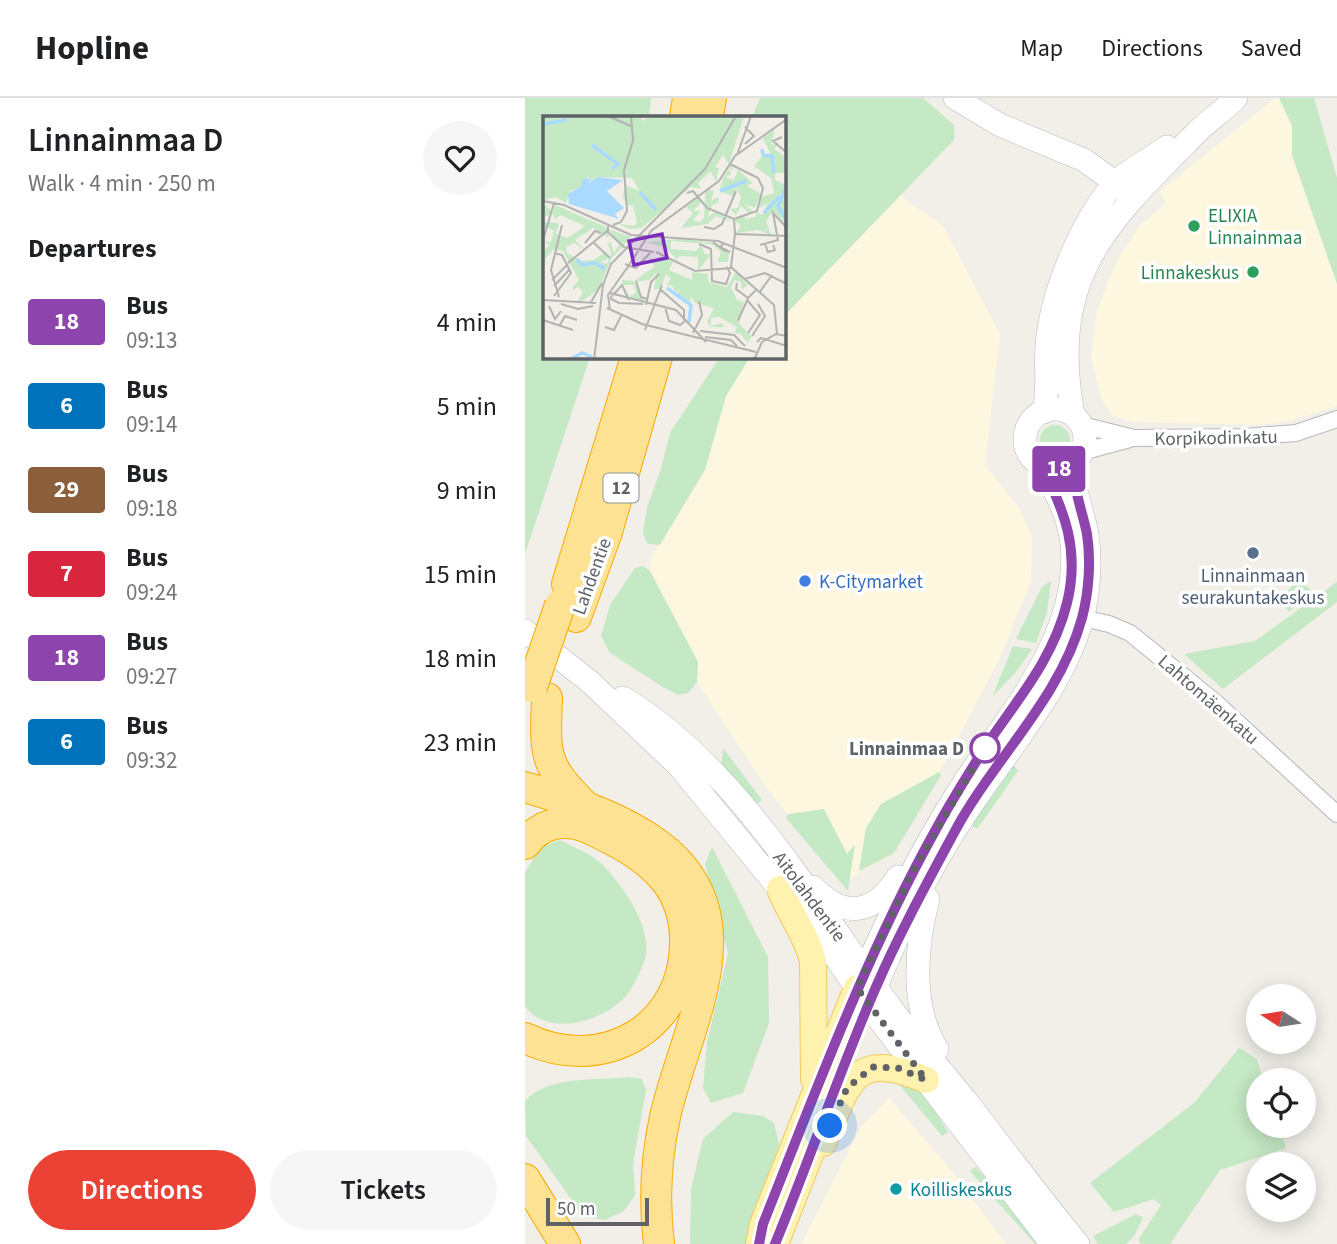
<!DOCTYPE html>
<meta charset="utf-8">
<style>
body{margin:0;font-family:"Source Sans 3",sans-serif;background:#f6f6f6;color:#202124;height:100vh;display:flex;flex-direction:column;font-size:26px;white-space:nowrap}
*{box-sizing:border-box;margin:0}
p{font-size:23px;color:#757577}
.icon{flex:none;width:38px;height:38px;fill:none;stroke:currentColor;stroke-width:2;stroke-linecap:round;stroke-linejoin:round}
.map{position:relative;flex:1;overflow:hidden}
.drawer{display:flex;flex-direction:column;background:#fff;width:525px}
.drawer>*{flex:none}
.badge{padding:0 14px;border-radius:5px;font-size:24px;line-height:46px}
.needle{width:46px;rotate:282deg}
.buttons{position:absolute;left:721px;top:886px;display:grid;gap:14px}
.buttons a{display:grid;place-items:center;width:70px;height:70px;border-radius:50%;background:#fff;box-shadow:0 4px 18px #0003;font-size:35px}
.scale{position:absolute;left:21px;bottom:18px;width:103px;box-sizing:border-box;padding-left:7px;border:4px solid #5f6368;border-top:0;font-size:19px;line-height:24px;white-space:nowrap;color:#5f6368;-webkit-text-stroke:5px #fff;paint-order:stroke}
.you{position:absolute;width:35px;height:35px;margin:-18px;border:5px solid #fff;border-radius:50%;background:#1a73e8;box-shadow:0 0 0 10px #1a73e833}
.map>.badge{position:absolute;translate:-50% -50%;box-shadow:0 0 0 4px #fff}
h2{padding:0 28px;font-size:26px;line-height:63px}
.round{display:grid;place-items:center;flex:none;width:74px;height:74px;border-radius:37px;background:#f6f6f6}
.overview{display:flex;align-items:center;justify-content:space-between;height:119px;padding:0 28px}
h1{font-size:33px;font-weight:600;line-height:52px}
.cta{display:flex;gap:14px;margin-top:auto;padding:14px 28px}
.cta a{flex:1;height:80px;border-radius:42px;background:#ea4335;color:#fff;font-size:28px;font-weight:600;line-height:80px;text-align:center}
.cta a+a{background:#f6f6f6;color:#202124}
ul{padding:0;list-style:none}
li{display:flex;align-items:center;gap:21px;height:84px;padding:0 28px}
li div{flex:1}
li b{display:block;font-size:26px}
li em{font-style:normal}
li .badge{min-width:77px;font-weight:700;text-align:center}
header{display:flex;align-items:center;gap:42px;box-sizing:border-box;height:98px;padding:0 35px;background:#fff;border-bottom:2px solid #e0e0e0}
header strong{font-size:33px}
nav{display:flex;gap:38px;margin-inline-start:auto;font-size:24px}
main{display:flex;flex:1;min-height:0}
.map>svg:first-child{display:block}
</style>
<header>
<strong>Hopline</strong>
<nav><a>Map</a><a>Directions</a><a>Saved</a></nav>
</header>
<main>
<section class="drawer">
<div class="overview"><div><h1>Linnainmaa D</h1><p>Walk · 4 min · 250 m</p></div><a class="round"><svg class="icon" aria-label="heart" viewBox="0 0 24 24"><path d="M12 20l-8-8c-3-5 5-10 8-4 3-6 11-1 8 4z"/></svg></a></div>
<h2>Departures</h2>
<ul>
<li><span class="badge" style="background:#8e44ad;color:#fff">18</span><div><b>Bus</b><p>09:13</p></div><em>4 min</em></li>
<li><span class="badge" style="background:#0072bc;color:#fff">6</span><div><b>Bus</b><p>09:14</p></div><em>5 min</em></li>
<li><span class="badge" style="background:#8b5e3c;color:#fff">29</span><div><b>Bus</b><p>09:18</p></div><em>9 min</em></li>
<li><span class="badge" style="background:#d7263d;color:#fff">7</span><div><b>Bus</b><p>09:24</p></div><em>15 min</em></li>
<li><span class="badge" style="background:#8e44ad;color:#fff">18</span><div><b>Bus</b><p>09:27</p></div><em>18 min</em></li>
<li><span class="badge" style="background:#0072bc;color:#fff">6</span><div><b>Bus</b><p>09:32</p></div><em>23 min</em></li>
</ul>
<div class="cta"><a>Directions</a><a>Tickets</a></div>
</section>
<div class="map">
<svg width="812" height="1146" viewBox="0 0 812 1146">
<rect width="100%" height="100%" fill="#f1efe8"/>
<path fill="#fef7e0" d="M 750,0 L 754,0 L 767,28 L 767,57 L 812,186 L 812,308 L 761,324 L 735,327 L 608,324 L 587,317 L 576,300 L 566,259 L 572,213 L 590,166 L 614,128 L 641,105 L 634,94 Z
M 374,97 L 418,128 L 475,236 L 460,367 L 494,410 L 507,439 L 506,483 L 472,566 L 401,699 L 342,767 L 327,781 L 314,781 L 241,689 L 172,584 L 173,564 L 125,473 L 126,460 L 180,372 L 201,298 L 214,274 L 225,259 L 259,259 L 259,218 Z
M 364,1000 L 427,1073 L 481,1146 L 276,1146 L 337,1027 Z"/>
<path fill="#c5e8c5" d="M 0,0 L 126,0 L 124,19 L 19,19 L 19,259 L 65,259 L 0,456 Z
M 235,0 L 398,0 L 429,27 L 429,42 L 259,218 L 259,19 L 227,19 Z
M 754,0 L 789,0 L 812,80 L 812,186 L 767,57 L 767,28 Z
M 195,259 L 225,259 L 201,298 L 180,372 L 135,447 L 123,446 L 118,435 L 122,409 L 135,374 L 145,335 Z
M515 342a15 15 0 1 1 30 0a15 15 0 1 1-30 0Z
M 118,468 L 125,473 L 173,564 L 172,584 L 163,595 L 153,597 L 138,589 L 85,555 L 76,538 L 85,507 L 110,470 Z
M 774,482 L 788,494 L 764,514 L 754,501 Z
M 526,483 L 522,514 L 511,545 L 491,541 L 517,489 Z
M 812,484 L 812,504 L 698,591 L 659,556 L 730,543 Z
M 488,548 L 507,551 L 492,573 L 467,599 Z
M 198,650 L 237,702 L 232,706 L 196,671 Z
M 488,666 L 493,673 L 452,731 L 446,726 Z
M 414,674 L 416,677 L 369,755 L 334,773 L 341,730 L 356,706 Z
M 299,711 L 322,756 L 330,746 L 323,793 L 261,720 L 263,716 Z
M 35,742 C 48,749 66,756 77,766 C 98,788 128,829 120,861 C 117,872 105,896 96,903 C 73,924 22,939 0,908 L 0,775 L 15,749 Z
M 187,749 L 243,859 L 244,925 L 218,995 L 186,1005 L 178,990 L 182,944 L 203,855 L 180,766 Z
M 714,950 L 732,961 L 738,982 L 733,982 L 733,1027 L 753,1027 L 761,1050 L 695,1072 L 645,1146 L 616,1146 L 613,1142 L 636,1107 L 629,1101 L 589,1114 L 565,1085 L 669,1005 Z
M 367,978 C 396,982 408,1010 423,1034 L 417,1038 Z
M 103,979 L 117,981 L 121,992 L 108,1066 L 110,1097 L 99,1113 L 80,1122 L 59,1119 L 1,1038 L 0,1003 C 22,977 73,983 103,979 Z
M 208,1014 L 238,1018 L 249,1025 L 254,1046 L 225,1146 L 165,1146 L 166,1091 L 178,1041 Z
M 450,1069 L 476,1093 L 518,1146 L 510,1146 L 445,1073 Z
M 611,1116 L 618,1120 L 609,1138 L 601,1146 L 573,1146 L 568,1138 Z"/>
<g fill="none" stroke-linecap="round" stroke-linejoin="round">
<g stroke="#b5b8bc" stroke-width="18">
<path id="street" d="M 557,327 L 609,340 L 720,339 L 771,335 L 812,321
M 557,354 L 605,341
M 549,518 L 584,526 L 605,535 L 690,604 L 812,716"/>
</g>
<g stroke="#b6babf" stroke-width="24">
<path id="secondary" d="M 430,0 L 475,27 L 559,62 L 602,93
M500 341a30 30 0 1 1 60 0a30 30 0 1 1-60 0Z
M 519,314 C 525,288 519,264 523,238 C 529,190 557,123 589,86 C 602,72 626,61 642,49
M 548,317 C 523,178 580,127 671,35 C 683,23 698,13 711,0
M 0,533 L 64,583 L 153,667 L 312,861 L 343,907 L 527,1146
M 98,600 C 212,668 290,808 369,914 C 392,945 418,974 442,1004 C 479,1052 515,1100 553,1146
M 288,789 C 319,821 349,817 373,779
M 403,801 C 391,847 385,909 412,951
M 335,884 C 363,820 393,758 430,699 C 477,623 556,542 547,447 C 545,419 530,393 517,368
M 346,901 C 370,841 402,775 437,721 C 478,657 536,595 557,521 C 564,495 566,462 562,436 C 557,411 547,390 550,364"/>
</g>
<g stroke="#f2c960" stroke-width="28">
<path id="primary" d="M 255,791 C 265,816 282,838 288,863 L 289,981
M 298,1045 C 324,985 327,950 401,982
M 234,1146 L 238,1126 L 332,890
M 250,1146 L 297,1026"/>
</g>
<g stroke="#f9ab00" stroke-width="32">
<path id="highway" d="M 160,19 L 163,0
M 183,19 L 186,0
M 42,486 L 111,259
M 51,519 L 82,434 L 132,259
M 22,600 C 20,657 18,666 59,707
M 0,689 C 45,703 92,717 131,745 C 231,817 160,928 140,1019 C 131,1060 129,1105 134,1146
M 0,746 C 16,724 41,720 65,731 C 93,744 120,758 140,782 C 153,798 160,820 160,841 C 162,929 78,978 0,940
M 0,1081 L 40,1146"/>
</g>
<use href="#street" stroke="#fff" stroke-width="16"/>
<use href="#secondary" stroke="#fff" stroke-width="23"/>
<use href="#primary" stroke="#fff2af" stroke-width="26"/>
<use href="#highway" stroke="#fde293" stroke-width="30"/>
<g stroke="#f9ab00" stroke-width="32" stroke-linecap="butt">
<path id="highway-bridge" d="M 7,589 L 35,507"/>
</g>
<use href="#highway-bridge" stroke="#fde293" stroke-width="30"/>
</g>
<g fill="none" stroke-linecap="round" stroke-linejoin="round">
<g stroke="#fff" stroke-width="16">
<path id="line" d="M 234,1146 L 238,1126 C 291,993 340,859 410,733 C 425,705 442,678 459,651 C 491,603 528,562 542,505 C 555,453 540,414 517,368 L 534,371 L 550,364 C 547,390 557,411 562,436 C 566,462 564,494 557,520 C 535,601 468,662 430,733 C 402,785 374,836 351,889 C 314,974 285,1061 250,1146"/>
</g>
<use href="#line" stroke="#8e44ad" stroke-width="10"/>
<path stroke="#5f6368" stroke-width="7" stroke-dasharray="0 12.6" d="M 305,1028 L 322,990 L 348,969 L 373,970 L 401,982 L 332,890 L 389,771 L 460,650"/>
</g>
<g fill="#2e9e5b" stroke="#fff" stroke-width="2.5">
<circle cx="669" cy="128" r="7"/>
<circle cx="728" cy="174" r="7"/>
</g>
<circle fill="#5c6f8a" stroke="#fff" stroke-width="2.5" cx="728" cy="455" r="7"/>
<circle fill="#3f7fe0" stroke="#fff" stroke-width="2.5" cx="280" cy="483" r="7"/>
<circle fill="#fff" stroke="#8e44ad" stroke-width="3.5" cx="460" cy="650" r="14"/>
<circle fill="#0f9aa8" stroke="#fff" stroke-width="2.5" cx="371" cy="1091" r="7"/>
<g text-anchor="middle" stroke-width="7" stroke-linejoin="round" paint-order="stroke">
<rect fill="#fff" stroke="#8f9295" stroke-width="2" x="78.5" y="375.5" width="35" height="29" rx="5"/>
<g font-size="18" font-weight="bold" fill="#5f6368">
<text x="96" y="396">12</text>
</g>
<g font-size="19" fill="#27864d" stroke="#fff" text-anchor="start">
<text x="683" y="124">ELIXIA<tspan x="683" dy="22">Linnainmaa</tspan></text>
<text x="714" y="181" text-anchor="end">Linnakeskus</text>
</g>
<g font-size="19" fill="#5f6368" stroke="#fff">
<text transform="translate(691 339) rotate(-1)" y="7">Korpikodinkatu</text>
<text transform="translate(66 478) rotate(-70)" y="7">Lahdentie</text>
<text transform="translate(684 601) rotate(41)" y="7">Lahtomäenkatu</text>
<text transform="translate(285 798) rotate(53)" y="7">Aitolahdentie</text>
</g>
<g font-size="19" fill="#4e5e75" stroke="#fff">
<text x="728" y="484">Linnainmaan<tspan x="728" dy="22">seurakuntakeskus</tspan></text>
</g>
<g font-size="19" fill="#366cbe" stroke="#fff" text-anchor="start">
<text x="294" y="490">K-Citymarket</text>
</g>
<g font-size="19" font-weight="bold" fill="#5f6368" stroke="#fff" text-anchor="end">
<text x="439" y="657">Linnainmaa D</text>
</g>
<g font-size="19" fill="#0d838f" stroke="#fff" text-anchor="start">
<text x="385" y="1098">Koilliskeskus</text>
</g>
</g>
<g transform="translate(18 18)">
<rect width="243" height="243" fill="#f1efe8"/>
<path d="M 0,0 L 95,0 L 101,5 L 104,0 L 201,0 L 186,48 L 180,39 L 172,51 L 176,52 L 173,66 L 168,55 L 155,67 L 159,73 L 148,71 L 98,112 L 86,113 L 76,108 L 91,110 L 94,106 L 90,89 L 85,90 L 80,82 L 82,69 L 97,75 L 89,62 L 54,61 L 48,66 L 45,60 L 38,71 L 27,75 L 23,87 L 13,81 L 0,84 ZM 232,13 L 228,29 L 236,27 L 231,33 L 243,41 L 243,57 L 232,57 L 232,64 L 243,69 L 243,108 L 230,95 L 223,105 L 228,119 L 215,114 L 193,117 L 198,110 L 192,105 L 200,99 L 203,103 L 212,101 L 214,96 L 219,99 L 225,87 L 216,92 L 218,81 L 231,77 L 228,62 L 211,50 L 221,38 L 228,39 L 220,22 ZM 188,49 L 191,54 L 186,52 L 188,59 L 182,61 L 191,64 L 195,54 L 216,72 L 210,67 L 204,70 L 218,78 L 212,92 L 201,88 L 210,95 L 206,97 L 198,90 L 193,99 L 187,93 L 195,92 L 198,81 L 193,72 L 190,80 L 176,75 L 180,63 ZM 163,73 L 171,75 L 168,85 L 175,81 L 176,86 L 169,89 L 164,102 L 172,96 L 190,106 L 172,100 L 165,108 L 138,112 L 150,97 L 143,91 L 155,82 L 158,86 L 150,95 L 158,95 L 150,104 L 157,106 L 161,102 ZM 0,88 L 10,96 L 12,89 L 63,111 L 71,137 L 77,127 L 65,113 L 88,121 L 69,142 L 55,174 L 39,185 L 35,185 L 40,175 L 34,171 L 31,174 L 29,172 L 36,164 L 20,135 L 11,133 L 0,145 L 0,135 L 7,129 L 0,125 L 8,126 L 11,114 L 0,111 L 0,106 L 16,107 L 13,118 L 25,122 L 42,110 L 17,99 L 12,104 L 10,98 L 0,101 ZM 50,112 L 68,123 L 65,128 L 68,138 L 64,148 L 57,146 L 66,142 L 63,135 L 51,144 L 38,145 L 24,137 L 23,131 L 31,127 L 42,134 L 32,124 ZM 138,123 L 171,127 L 186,137 L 185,146 L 175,146 L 178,136 L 168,128 L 128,125 L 128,133 L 153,135 L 158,129 L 162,138 L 168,138 L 155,155 L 155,141 L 136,140 L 134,144 L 122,131 L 125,126 L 120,131 L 102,126 ZM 123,140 L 131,144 L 126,154 L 149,164 L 149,156 L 164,158 L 166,166 L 184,171 L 193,156 L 205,169 L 199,173 L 198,166 L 191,164 L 188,171 L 194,184 L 201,186 L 195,206 L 209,221 L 204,226 L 197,217 L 191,218 L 194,211 L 176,201 L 168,202 L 168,210 L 179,207 L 181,211 L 167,211 L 164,206 L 171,192 L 152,187 L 148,180 L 147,188 L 142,187 L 133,180 L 137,173 L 133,176 L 128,169 L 123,170 L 128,163 L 123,158 L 118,172 L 111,174 L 114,156 L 106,164 L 91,166 L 103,187 L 86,180 L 93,177 L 91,169 L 80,169 L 79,164 L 91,165 L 112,150 L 106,142 L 107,141 L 113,147 Z" fill="#c5e8c5" fill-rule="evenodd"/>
<path d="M 55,61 L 80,64 L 64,75 L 81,92 L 72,98 L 76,103 L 26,88 L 25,78 L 38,70 L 40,63 L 47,62 L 46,67 Z" fill="#aadaff"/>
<path fill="none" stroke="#aadaff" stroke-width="3.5" d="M 0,8 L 24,4M 49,29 L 75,48 L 69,53M 219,33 L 220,39 L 229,40 L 231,57M 244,70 L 235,90 L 244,105M 177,75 L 203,65M 97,76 L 113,94M 221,97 L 237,80M 34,143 L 39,149 L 52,147 L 62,153M 124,172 L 148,189 L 146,206M 26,244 L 39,237 L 49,241"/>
<path fill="none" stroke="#b3b3b1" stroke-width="2" d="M 65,0 L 90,11M 239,21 L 230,25 L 244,37M 202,28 L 211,20 L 202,11M 194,39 L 208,0M 187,48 L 215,62 L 220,72 L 214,95 L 191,103M 144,77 L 150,75 L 164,92 L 191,103M 0,85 L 21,89 L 88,119 L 175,125 L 244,152M 191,103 L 192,118 L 244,120M 70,109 L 78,106 L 84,95 L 81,54 L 90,25 L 88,0M 65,110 L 65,116 L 81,131 L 111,136M 161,111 L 171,113 L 179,108 L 193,75M 192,118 L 188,151 L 231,189 L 234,218M 0,124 L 11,87M 170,126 L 181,134 L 187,136 L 177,131 L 181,127M 42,127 L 52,115 L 58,117M 51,127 L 67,142M 156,128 L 168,133 L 169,165 L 183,168 L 187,157 L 184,151M 222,128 L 225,136 L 232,134 L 230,129M 217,129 L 235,124 L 230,97 L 244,112M 113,136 L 152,155 L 189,152M 11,137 L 19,139 L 28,157 L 11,180M 25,147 L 64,115M 82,148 L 93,152 L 107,137M 83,154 L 108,115 L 176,65 L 192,40 L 244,3M 202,163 L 222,157 L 244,168M 9,164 L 25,148M 93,165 L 98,181 L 104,183M 194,167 L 193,173 L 205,182M 11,170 L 27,153M 118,174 L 141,194 L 141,204M 67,177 L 133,194 L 163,226M 216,177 L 229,159M 69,179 L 68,183 L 76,187 L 100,188M 70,179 L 79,169 L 86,184M 16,181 L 8,154 L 19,109M 0,184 L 53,187M 204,184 L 217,199 L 205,217M 48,186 L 59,167M 18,188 L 35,193 L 50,190M 103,189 L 108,166 L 116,158M 6,190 L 12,203 L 18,195M 122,191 L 126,205 L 137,209 L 142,205M 64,192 L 99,208 L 213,236M 67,194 L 65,179 L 84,152M 0,204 L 30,214M 195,205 L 205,182 L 213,174M 17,209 L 22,200 L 34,204M 62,211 L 71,214 L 78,200M 102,214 L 119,169M 157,215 L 191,219 L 202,230M 150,217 L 159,199 L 156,185M 209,220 L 222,200 L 215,188M 162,221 L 188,224 L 194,230M 214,226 L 218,222 L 244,230M 51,244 L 60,169 L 68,148 L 162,53 L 193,0M 211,244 L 219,226 L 233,218 L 244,220"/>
<path fill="#7b2cbf" fill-opacity="0.15" stroke="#7b2cbf" stroke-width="3.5" d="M 119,118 L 124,142 L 91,149 L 86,125 Z"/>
<rect width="243" height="243" fill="none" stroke="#5f6368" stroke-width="3.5"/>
</g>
</svg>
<div class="buttons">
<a><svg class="needle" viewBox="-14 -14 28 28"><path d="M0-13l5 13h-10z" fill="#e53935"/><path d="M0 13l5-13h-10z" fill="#757577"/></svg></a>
<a><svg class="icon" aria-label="locate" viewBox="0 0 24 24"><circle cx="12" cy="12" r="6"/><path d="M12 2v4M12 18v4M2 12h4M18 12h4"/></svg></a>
<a><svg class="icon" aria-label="layers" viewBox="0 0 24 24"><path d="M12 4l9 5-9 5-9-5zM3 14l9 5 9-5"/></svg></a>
</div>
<div class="scale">50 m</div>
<div class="you" style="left:305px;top:1028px"></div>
<b class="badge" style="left:534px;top:371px;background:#8e44ad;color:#fff">18</b>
</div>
</main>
